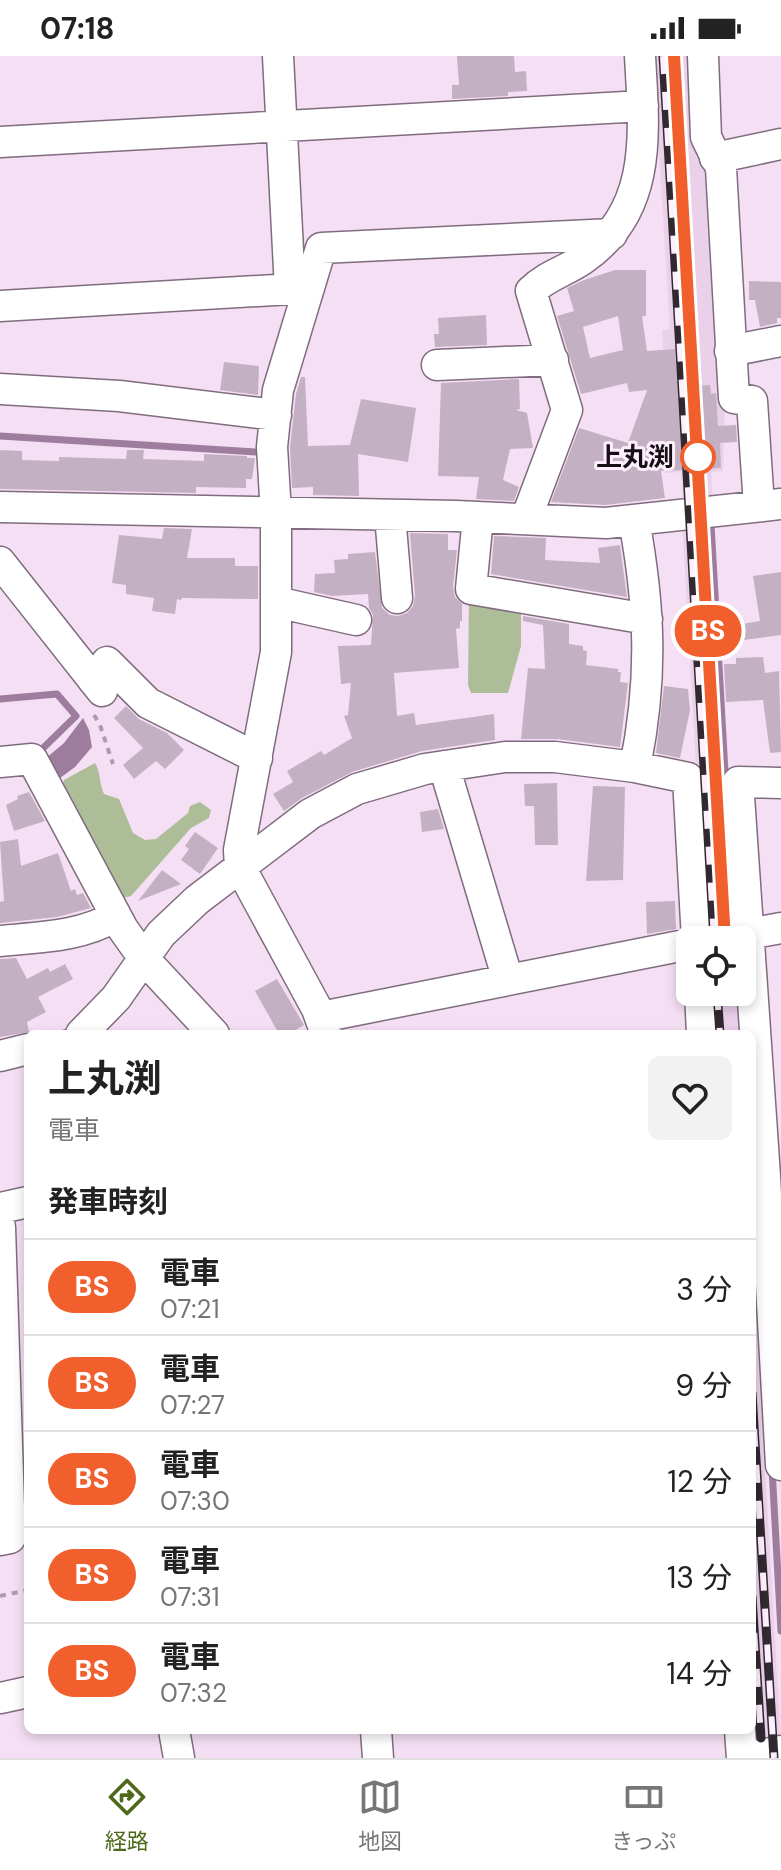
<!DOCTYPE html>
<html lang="ja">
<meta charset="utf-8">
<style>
body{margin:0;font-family:"DM Sans","Noto Sans JP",sans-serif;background:#f2f2f2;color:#222;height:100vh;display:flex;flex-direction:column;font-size:30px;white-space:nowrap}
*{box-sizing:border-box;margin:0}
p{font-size:26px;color:#767676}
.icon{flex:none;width:44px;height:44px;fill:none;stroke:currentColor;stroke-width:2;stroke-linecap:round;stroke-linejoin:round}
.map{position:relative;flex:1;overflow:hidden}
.drawer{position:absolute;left:24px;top:974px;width:732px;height:704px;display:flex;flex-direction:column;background:#fff;border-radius:12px;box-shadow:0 4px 12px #0003}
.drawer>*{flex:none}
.badge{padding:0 16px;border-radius:26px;font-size:28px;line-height:52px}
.controls{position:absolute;left:676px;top:870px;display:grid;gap:16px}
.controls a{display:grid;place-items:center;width:80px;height:80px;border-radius:12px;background:#fff;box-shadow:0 4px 12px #0003;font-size:40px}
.map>.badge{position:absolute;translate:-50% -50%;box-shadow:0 0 0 4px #fff}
h2{padding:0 24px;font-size:30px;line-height:72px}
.round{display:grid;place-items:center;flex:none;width:84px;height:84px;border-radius:12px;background:#f2f2f2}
.headline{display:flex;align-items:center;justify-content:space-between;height:136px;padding:0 24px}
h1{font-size:38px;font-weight:700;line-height:60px}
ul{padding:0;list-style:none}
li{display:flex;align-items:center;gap:24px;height:96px;padding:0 24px;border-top:2px solid #e0e0e0}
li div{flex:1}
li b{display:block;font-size:30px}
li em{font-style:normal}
li .badge{min-width:88px;font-weight:700;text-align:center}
.status{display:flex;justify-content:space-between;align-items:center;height:56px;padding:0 40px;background:#fff;direction:ltr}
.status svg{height:22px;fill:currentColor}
.tabs{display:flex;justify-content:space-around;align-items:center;height:112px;border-top:2px solid #e0e0e0;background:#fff;font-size:22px;color:#767676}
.tabs a{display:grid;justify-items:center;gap:4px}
.tabs .selected{color:#4e691b}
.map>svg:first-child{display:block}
</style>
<div class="status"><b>07:18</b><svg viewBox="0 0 49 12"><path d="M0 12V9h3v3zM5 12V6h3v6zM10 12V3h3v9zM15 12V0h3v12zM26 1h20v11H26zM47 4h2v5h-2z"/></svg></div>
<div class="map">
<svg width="781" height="1702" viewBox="0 0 781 1702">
<rect width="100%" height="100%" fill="#f5dff4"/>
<path fill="#ebd0ea" d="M 653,0 L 690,0 L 696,101 L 710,113 L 725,348 L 723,415 L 711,416 L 713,448 L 683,450 L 681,416 L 665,417 L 660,335 L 666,334 L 662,274 L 670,273 Z
M 709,461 L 723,716 L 733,884 L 706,884 L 682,465 Z
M 709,936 L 736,936 L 739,978 L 711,978 Z
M 752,1192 L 781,1685 L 752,1691 Z"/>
<path fill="#acbd97" d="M 469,537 L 521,545 L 521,590 L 508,637 L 471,637 L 468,629 Z
M 95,707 C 101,717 99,727 104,738 L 119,743 L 133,777 L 145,784 L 156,783 L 188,757 L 190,750 L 200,746 L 211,754 L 209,762 L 191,772 L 131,840 L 123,842 L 62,732 L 64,724 Z"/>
<path fill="#9e7c9d" d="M 83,662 L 89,674 L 92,691 L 75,711 L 56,725 L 45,703 L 64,687 Z"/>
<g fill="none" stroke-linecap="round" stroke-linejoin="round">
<path stroke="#9e7c9d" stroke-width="7" d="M 0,380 L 256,396
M 711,468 L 725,716
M 0,643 L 57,638 L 76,660 L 38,697
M 687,900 L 689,933
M 61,978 L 75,973
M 772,1412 L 781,1575"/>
</g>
<path fill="#c4b0c3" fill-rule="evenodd" d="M 457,0 L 514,0 L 515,16 L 526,15 L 527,35 L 508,36 L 508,40 L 452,43 L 452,29 L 459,29 Z
M 615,214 L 646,214 L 646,260 L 642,260 L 647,295 L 675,293 L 678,331 L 710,329 L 711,338 L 716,337 L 718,370 L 736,369 L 737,386 L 720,387 L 721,412 L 661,415 L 665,442 L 605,449 L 551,446 L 579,372 L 628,387 L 647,334 L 629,336 L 627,327 L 581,338 L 557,260 L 574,255 L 567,232 L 584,224 ZM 618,260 L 623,294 L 590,302 L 583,271 Z
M 749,225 L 781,226 L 781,262 L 777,262 L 777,267 L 760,271 L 755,244 L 749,244 Z
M 486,259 L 487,289 L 435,291 L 434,278 L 439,278 L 438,262 Z
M 224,306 L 259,310 L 258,339 L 220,334 Z
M 301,321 L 305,321 L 308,390 L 350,389 L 361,343 L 416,352 L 408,406 L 358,398 L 359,440 L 313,439 L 313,431 L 292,432 L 290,391 L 296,338 Z
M 519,323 L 520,353 L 516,354 L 527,357 L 533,392 L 510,393 L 503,424 L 519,431 L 514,445 L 476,443 L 479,421 L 438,420 L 441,327 Z
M 0,394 L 22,395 L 22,404 L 59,405 L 59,401 L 126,403 L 127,394 L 144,394 L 143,403 L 204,405 L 204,398 L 247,400 L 247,402 L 255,402 L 252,423 L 246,423 L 246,432 L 196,431 L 196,437 L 0,433 Z
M 164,472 L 192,473 L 187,502 L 235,502 L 235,510 L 258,510 L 258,543 L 182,542 L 181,544 L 177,543 L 175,558 L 152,555 L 154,542 L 126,538 L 126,529 L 112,527 L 119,479 L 162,483 Z
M 410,477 L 448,478 L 448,494 L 457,494 L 453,531 L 455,541 L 462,548 L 462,565 L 460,565 L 460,572 L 456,573 L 459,612 L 394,617 L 397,660 L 414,657 L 416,669 L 494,658 L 495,684 L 422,695 L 352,716 L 302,742 L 284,755 L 273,738 L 293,726 L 287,715 L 321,695 L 324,699 L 352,682 L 344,660 L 348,659 L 351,627 L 341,628 L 338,590 L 371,589 L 373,559 L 369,552 L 368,538 L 332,540 L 314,536 L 315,518 L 335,517 L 334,504 L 348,503 L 348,498 L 375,496 L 382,552 L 390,559 L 398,560 L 407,557 L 413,550 L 415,540 Z
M 494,480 L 546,482 L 545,504 L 600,507 L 598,492 L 620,489 L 627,541 L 491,518 Z
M 781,516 L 781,579 L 744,584 L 742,568 L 760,565 L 753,520 Z
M 523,560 L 569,568 L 569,588 L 583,590 L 583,594 L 587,595 L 586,609 L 618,613 L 618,616 L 621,616 L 620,626 L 628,627 L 620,691 L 557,683 L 521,683 L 528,612 L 545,613 L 543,569 L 523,565 Z
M 763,601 L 765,617 L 779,615 L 781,696 L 770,697 L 763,644 L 726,646 L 724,608 L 736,608 L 736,602 Z
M 664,630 L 688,633 L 690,654 L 680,702 L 656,697 Z
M 126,650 L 139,663 L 167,677 L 184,694 L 165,713 L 156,705 L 134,723 L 123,709 L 143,692 L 114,662 Z
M 557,727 L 558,789 L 535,789 L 534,750 L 525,750 L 524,728 Z
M 593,730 L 625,731 L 623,824 L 586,825 Z
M 29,736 L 45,765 L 14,775 L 6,749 L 18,743 L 17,740 Z
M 438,753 L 444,773 L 422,776 L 420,756 Z
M 195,776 L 218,792 L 200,818 L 181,804 L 189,793 L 185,790 Z
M 18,783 L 21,810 L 58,797 L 71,835 L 75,833 L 77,839 L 83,837 L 91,852 L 57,861 L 0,867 L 0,846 L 4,845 L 0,786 Z
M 162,814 L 181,828 L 138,845 Z
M 675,845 L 676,873 L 647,878 L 646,846 Z
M 16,902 L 27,923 L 48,912 L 50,916 L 65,908 L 73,923 L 38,941 L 46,956 L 27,966 L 29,976 L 0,981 L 0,903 Z
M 277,923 L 304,969 L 289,978 L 279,978 L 255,935 Z"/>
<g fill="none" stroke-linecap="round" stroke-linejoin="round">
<g stroke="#7f6c7e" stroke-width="33">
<path id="minor" d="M 278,0 L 290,233
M 703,0 L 706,81 L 721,112 L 734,342 L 752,345 L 759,450
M 0,86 L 643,50
M 715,102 L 781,88
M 0,250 L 309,232
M 730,295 L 781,285
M 437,309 L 553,304
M 0,333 L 119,340 L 276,359
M 0,451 L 456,460 L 606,467 L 781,448
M 390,459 L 397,542
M 478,461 L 471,533 L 647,563
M 526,463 L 567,354 L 531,235 C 546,220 566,215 583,203 C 654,154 644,75 640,0
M 634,464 C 650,552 653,622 635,711
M 0,506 L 102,635
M 276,546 L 356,564
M 93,624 L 107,606 L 148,647 L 257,702
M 0,706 L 32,703 L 123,873 L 145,904 L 214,978
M 444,710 L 508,924
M 781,727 L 738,726 L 765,1120 L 781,1409
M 748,878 L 781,872
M 0,885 C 41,881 80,881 116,860
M 700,936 L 702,978
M 321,961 L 690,888
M 81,978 L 116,942 L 161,878 L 197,844 L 310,758 L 357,733 L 425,713 L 505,701 L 555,701 L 635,711 L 688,722 L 697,884
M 326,978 L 317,953 L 240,811 L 239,794 L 276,596 L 276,458 L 272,391 L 278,334 L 321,192 L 612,178
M 0,1000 L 28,993
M 0,1152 L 28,1146
M 0,1171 L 10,1482 L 0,1484
M 0,1642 L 28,1636
M 174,1674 L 179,1702
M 376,1674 L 378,1702
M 740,1674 L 742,1702
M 745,1702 L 781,1695"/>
</g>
<path stroke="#ac9bac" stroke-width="4" stroke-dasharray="6 6" stroke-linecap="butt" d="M 94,659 L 100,669 L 113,708
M 0,1540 L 28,1534"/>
<use href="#minor" stroke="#fff" stroke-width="30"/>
<g stroke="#312830" stroke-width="9">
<path id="rail" d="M 663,0 L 714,884
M 706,547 L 725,875
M 717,936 L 720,978
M 752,1337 L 774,1702
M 752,1541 L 761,1682"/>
</g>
<use href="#rail" stroke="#fdf0fc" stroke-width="6" stroke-dasharray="18" stroke-linecap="butt"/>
</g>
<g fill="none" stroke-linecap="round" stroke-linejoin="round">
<g stroke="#fff" stroke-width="18">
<path id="line" d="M 674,0 L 725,884"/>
</g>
<use href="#line" stroke="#f05f2c" stroke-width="12"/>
</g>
<circle fill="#fff" stroke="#f05f2c" stroke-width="4" cx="698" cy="401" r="16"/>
<g text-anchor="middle" stroke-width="6" stroke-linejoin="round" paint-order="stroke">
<g font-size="26" font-weight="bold" fill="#160f16" stroke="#fdf0fc" text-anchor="end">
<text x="674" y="410">上丸渕</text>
</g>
</g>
</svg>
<div class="controls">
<a><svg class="icon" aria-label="locate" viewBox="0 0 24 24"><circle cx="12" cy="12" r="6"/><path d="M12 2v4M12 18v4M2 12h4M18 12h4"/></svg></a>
</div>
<b class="badge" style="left:708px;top:575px;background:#f05f2c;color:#fff">BS</b>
<section class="drawer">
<div class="headline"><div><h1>上丸渕</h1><p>電車</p></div><a class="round"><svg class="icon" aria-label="heart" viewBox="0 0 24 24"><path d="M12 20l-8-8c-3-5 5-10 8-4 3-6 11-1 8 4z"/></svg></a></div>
<h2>発車時刻</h2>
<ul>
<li><span class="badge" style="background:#f05f2c;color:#fff">BS</span><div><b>電車</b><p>07:21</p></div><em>3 分</em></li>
<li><span class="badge" style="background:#f05f2c;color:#fff">BS</span><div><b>電車</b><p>07:27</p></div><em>9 分</em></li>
<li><span class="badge" style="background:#f05f2c;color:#fff">BS</span><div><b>電車</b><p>07:30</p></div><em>12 分</em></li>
<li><span class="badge" style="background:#f05f2c;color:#fff">BS</span><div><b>電車</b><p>07:31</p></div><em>13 分</em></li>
<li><span class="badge" style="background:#f05f2c;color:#fff">BS</span><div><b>電車</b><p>07:32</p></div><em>14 分</em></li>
</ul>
</section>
</div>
<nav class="tabs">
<a class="selected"><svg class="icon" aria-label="directions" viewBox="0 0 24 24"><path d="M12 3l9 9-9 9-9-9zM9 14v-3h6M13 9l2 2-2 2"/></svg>経路</a>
<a><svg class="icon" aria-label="map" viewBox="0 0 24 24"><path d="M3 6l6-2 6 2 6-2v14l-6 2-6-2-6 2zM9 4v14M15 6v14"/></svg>地図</a>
<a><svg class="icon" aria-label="tickets" viewBox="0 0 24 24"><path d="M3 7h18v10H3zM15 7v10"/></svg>きっぷ</a>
</nav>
